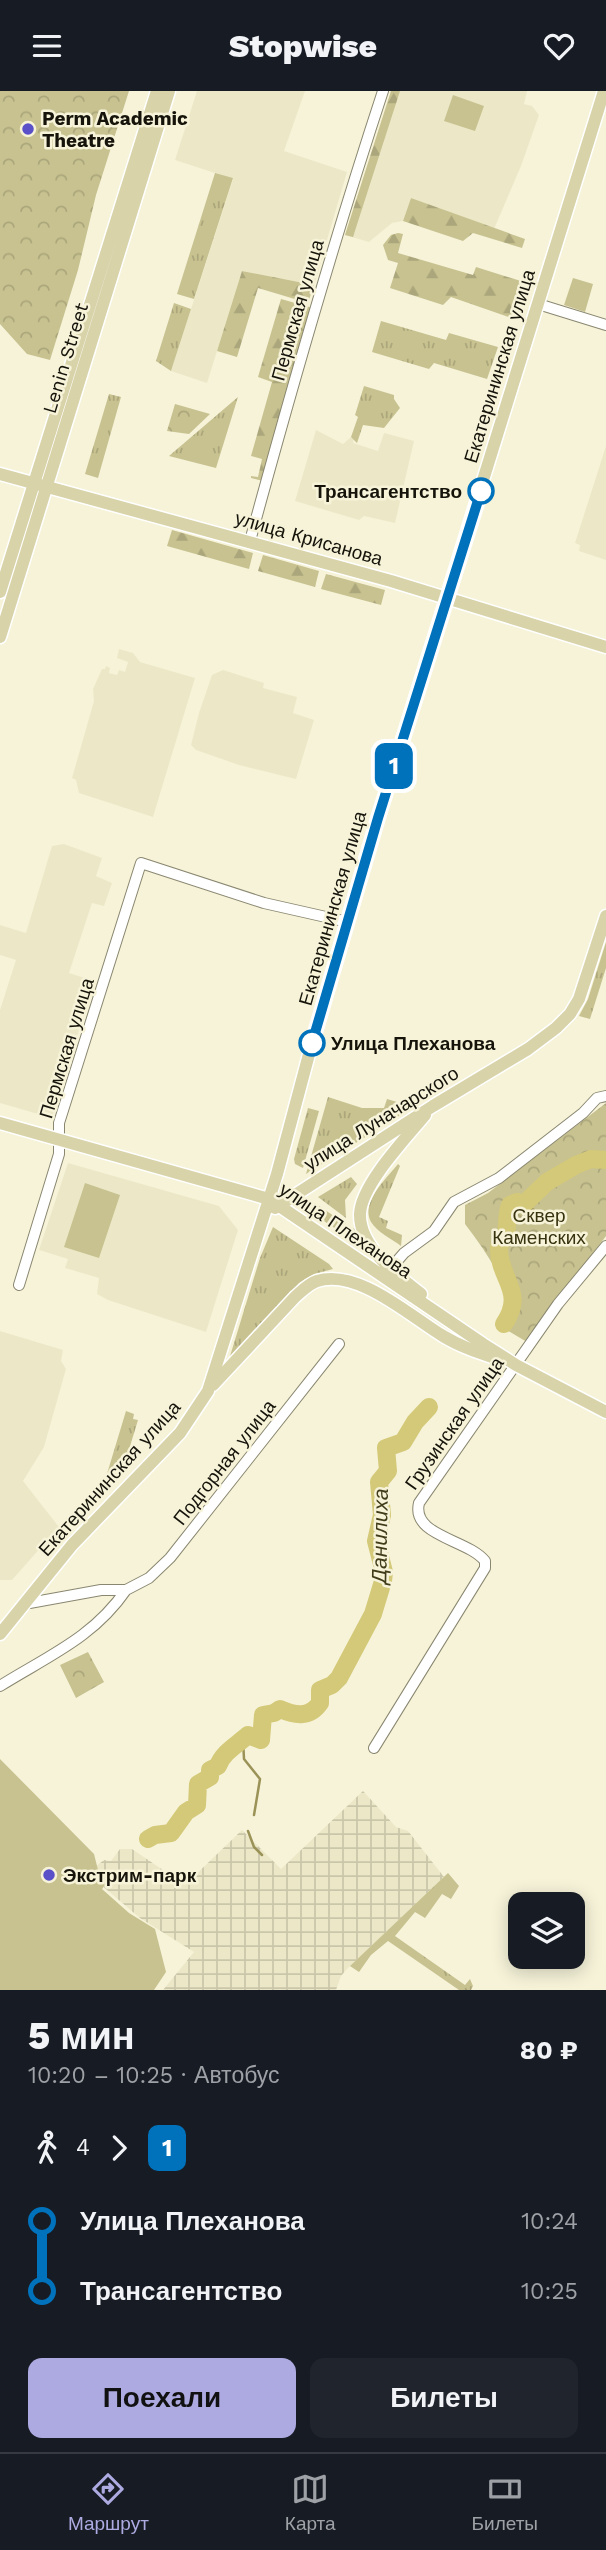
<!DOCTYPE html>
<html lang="ru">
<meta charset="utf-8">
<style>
body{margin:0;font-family:"Work Sans",sans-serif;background:#20242c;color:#f1f3f6;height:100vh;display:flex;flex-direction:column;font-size:26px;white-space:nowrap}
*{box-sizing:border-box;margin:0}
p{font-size:23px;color:#9ea1a6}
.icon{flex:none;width:38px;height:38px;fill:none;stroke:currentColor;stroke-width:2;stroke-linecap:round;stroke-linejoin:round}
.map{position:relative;height:1899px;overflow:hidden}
.sheet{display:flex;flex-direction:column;background:#171b24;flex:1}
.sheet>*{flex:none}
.badge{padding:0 14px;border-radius:10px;font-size:24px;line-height:46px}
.buttons{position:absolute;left:508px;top:1801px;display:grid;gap:14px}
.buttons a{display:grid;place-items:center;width:77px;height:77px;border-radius:14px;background:#171b24;box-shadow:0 4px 18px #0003;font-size:35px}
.map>.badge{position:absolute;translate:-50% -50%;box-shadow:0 0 0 4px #fff}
.legs{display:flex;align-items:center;gap:10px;height:77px;padding:0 28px;font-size:23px}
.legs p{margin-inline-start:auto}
.head{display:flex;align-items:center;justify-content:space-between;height:119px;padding:0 28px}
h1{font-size:38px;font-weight:800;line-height:52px}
.cta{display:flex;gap:14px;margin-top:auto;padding:14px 28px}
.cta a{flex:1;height:80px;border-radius:14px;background:#adaae1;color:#111;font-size:28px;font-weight:800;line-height:80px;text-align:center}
.cta a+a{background:#20242c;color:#f1f3f6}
ul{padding:0 28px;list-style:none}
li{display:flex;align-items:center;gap:24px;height:70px;font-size:26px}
li i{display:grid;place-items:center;width:10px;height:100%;margin:0 9px;background:currentColor}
li i::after{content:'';width:18px;height:18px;margin:-9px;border:5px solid;border-radius:50%;background:#171b24}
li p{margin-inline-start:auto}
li:first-child i{background:linear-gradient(#0000 50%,currentColor 0)}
li:last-child i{background:linear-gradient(currentColor 50%,#0000 0)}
header{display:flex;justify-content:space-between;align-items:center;height:91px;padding:0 28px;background:#171b24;font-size:32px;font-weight:800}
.menu{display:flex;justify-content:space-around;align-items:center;height:98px;border-top:2px solid #363941;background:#171b24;font-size:19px;color:#9ea1a6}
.menu a{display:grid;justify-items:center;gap:4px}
.menu .current{color:#adaae1}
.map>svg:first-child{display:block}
</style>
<header><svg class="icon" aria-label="menu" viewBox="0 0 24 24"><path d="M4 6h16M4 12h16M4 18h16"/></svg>Stopwise<svg class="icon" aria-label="heart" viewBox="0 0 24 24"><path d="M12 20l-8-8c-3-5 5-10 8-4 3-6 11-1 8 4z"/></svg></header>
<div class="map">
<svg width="606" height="1899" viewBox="0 0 606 1899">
<defs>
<pattern id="industrial-grid" width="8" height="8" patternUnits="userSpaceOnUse" patternTransform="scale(1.75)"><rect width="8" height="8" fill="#ece8c7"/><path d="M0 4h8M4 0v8" fill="none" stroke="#cac6aa"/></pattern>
<pattern id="grass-tufts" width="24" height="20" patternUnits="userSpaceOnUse" patternTransform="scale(1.75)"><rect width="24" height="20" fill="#c8c290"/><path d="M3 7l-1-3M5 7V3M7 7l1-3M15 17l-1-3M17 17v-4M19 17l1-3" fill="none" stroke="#aba67b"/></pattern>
<pattern id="forest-firs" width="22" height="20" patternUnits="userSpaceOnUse" patternTransform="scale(1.75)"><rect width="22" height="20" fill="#c8c290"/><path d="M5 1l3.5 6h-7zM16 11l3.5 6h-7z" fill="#aba67b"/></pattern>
<pattern id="park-crowns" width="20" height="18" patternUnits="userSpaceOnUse" patternTransform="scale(1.75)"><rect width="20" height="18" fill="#c8c290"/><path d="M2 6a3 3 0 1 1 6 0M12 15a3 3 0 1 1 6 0" fill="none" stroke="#aba67b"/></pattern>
</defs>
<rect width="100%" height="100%" fill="#f6f3d9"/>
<path fill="#ece8c7" d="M 197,0 L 305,0 L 284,60 L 347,81 L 327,149 L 321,152 L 320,159 L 323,165 L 314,194 L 242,180 L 207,292 L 171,280 L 233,88 L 175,69 Z
M 391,0 L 527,0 L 524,13 L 532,15 L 539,24 L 521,75 L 494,138 L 411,107 L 403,130 L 392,132 L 369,151 L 345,144 Z
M 316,339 L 343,353 L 351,346 L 354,348 L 353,352 L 378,360 L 384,342 L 414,350 L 395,432 L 364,425 L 359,429 L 295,410 Z
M 606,355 L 606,469 L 579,460 L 580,454 L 575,452 Z
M 119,558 L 133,562 L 140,571 L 195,587 L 153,726 L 79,702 L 76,689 L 72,687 L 94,610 L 93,598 L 102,578 L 105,578 L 106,575 L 110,577 L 109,582 L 117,584 L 119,579 L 125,581 L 128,571 L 117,567 Z
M 223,579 L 264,592 L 263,597 L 297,606 L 293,622 L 314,629 L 296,688 L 239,674 L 196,659 L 191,654 L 199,622 L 212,584 Z
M 64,753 L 102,767 L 96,785 L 112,792 L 104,815 L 92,812 L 69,882 L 94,890 L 52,1027 L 0,1012 L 0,919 L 16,869 L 0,864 L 0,834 L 26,842 L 52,755 Z
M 68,1072 L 219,1115 L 238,1139 L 206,1241 L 108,1209 L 97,1203 L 99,1187 L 65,1177 L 68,1168 L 39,1159 Z
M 0,1240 L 63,1259 L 61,1270 L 66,1278 L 44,1356 L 23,1390 L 59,1436 L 12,1489 L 0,1489 Z"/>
<path fill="url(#industrial-grid)" d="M 363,1700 L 396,1736 L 408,1740 L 444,1786 L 347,1878 L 341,1885 L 336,1899 L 163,1899 L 194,1861 L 140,1827 L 87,1782 L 104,1769 L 111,1770 L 120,1758 L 132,1758 L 185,1794 L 242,1739 L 281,1778 Z"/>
<path fill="url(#grass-tufts)" d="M 215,82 L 233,87 L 194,208 L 177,203 Z
M 174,212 L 191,218 L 171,280 L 156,270 Z
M 381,230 L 446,249 L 449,242 L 498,256 L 487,288 L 434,272 L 429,278 L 372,261 Z
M 364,295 L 394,304 L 394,308 L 400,317 L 384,337 L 363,334 L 357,352 L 351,346 L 358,326 L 355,324 Z
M 109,303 L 121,306 L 98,387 L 85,383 Z
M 238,306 L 216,377 L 169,365 Z
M 606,851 L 606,877 L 590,928 L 579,925 L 588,908 Z
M 328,1006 L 362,1017 L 384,1017 L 387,1008 L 397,1011 L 407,1020 L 306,1083 Z
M 308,1017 L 319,1020 L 303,1077 L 295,1073 L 294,1068 Z
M 398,1073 L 400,1075 L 379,1126 L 388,1130 L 386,1137 L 402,1144 L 401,1155 C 392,1148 377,1141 371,1131 C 360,1111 387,1087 398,1073 Z
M 351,1086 L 357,1093 L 345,1109 L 346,1127 L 318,1106 Z
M 309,1112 L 316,1113 L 352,1137 L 358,1138 L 362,1155 L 304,1117 Z
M 273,1136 L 329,1173 L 333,1178 L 314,1183 L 299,1192 L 227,1275 L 260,1167 Z
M 126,1320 L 134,1323 L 133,1328 L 138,1329 L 124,1375 L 103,1396 Z
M 448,1782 L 459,1795 L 451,1808 L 442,1803 L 425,1827 L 415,1821 L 395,1845 L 465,1894 L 470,1888 L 473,1895 L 471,1899 L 459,1899 L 388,1850 L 371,1864 L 359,1881 L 350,1875 Z"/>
<path fill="url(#forest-firs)" d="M 391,0 L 400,0 L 353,146 L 345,144 Z
M 411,107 L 525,148 L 522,157 L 473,142 L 463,150 L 403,130 Z
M 398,142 L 403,143 L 398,162 L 473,184 L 476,176 L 524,191 L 514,228 L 451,206 L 443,214 L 390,197 L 398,172 L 388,169 L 383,154 L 391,144 Z
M 242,180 L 314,194 L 308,212 L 258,197 L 237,266 L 217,260 Z
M 281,208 L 313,217 L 263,390 L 251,387 L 251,385 L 258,386 L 262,368 L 251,365 L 272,291 L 258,286 Z
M 172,439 L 253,462 L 249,478 L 167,455 Z
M 263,464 L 319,480 L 315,496 L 258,480 Z
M 326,483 L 385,499 L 381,514 L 321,498 Z"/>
<path fill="url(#park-crowns)" d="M 0,0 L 129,0 L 96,104 L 78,179 L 50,269 L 27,263 L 0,233 Z
M 175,313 L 210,323 L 189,343 L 167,340 Z
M 606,1012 L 606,1145 L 527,1251 L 505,1238 L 513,1221 C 504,1188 486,1160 465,1133 L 465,1114 L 488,1102 Z
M 88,1561 L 104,1591 L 76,1607 L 60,1574 Z"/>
<path fill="#c8c290" d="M 453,4 L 484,15 L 475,40 L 444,30 Z
M 573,187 L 593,193 L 585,221 L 564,214 Z
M 85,1092 L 120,1104 L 99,1167 L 64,1156 Z
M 0,1668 L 94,1763 L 99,1783 L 97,1786 L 105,1794 L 102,1798 L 129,1822 L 155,1838 L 166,1881 L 154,1899 L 0,1899 Z"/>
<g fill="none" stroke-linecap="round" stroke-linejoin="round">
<path stroke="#9b9257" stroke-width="2.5" d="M 524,1113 L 534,1119
M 243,1648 L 244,1668 L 260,1688 L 254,1724
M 248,1740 L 254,1756 L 262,1764"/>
<path stroke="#d4c978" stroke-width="18" d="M 504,1233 C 526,1201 499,1188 499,1158 C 499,1151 504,1148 506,1142 C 508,1133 506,1124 510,1114 L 517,1111 L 524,1113 L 547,1091 L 576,1074 L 591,1068 L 606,1069
M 148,1748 L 155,1744 L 171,1742 L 186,1721 L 197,1714 L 198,1693 L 210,1686 L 210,1679 L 218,1675 C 223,1661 237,1654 248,1644 L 261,1649 L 263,1624 L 274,1622 L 280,1618 C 294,1624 309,1628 320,1612 L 320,1599 L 332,1594 L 339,1587 L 373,1523 L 383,1490 L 384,1481 L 376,1450 L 382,1424 L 379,1391 L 388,1380 L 386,1357 L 403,1351 L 415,1331 L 429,1316"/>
<g stroke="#8a8770" stroke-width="12">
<path id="minor" d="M 538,213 L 606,234
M 250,450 C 291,299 334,149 383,0
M 391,1177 L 404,1162 L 434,1140 L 454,1111 L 499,1087 L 583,1022 L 597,1007 L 606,1005
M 19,1194 L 59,1063 L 59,1032 L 141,772 L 264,812 L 348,831
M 24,1513 L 101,1499 L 126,1499 L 149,1487 L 170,1467 L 339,1253
M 0,1595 C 48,1565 93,1547 126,1499
M 374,1657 L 485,1477 L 485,1470 C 467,1448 411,1445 419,1412 L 558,1213 L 606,1155"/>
</g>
<g stroke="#fff" stroke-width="15">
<path id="major" d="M 0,383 L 391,490 L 606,556
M 0,501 L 157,0
M 0,546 L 169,0
M 0,1032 L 269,1108 L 483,1253 L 516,1274 L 606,1321
M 275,1117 L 433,1015 L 528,958 L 556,937 L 570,923 L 579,908 L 606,825
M 421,1203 C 398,1185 359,1156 360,1123 C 361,1094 406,1047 425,1024
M 213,1294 L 295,1206 C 302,1200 308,1193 317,1190 C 358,1177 411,1226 443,1245 C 461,1256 480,1262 498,1268
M 0,1543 L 72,1454 L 180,1342 L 208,1300 L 277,1083 L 312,952 L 378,727 L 604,0"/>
</g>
<use href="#minor" stroke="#fff" stroke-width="10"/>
<use href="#major" stroke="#d9d3aa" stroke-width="12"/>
</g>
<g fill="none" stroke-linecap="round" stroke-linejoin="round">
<g stroke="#fff" stroke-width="16">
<path id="line-1" d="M 312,952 L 378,727 L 481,400"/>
</g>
<use href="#line-1" stroke="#0072bc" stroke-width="10"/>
</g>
<g fill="#5a50c8" stroke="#f6f3d9" stroke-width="2.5">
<circle cx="28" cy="38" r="7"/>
<circle cx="49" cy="1784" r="7"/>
</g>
<g fill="#fff" stroke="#0072bc" stroke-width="3.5">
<circle cx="481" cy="400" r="12"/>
<circle cx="312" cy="952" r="12"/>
</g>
<g text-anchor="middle" stroke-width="5" stroke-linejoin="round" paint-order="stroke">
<g font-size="19" font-weight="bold" fill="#15130a" stroke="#f6f3d9" text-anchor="start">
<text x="42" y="34">Perm Academic<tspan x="42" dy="22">Theatre</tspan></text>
<text x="63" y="1791">Экстрим-парк</text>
</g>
<g font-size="19" fill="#15130a" stroke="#f6f3d9">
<text transform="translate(297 219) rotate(-74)" y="7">Пермская улица</text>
<text transform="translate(65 267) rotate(-73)" y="7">Lenin Street</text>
<text transform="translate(499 275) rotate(-73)" y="7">Екатерининская улица</text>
<text transform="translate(309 447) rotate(16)" y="7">улица Крисанова</text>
<text transform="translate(332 817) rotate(-74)" y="7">Екатерининская улица</text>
<text transform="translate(66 957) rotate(-73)" y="7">Пермская улица</text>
<text transform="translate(381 1027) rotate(-32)" y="7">улица Луначарского</text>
<text transform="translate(346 1139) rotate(34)" y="7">улица Плеханова</text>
<text transform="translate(454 1332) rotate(-55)" y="7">Грузинская улица</text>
<text transform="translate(224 1371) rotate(-52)" y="7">Подгорная улица</text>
<text transform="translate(109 1387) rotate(-48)" y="7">Екатерининская улица</text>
</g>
<g font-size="19" font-weight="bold" fill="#15130a" stroke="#f6f3d9" text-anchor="end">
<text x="462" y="407">Трансагентство</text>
<text x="331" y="959" text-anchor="start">Улица Плеханова</text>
</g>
<g font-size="19" fill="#38330f" stroke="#f6f3d9">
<text x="539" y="1131">Сквер<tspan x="539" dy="22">Каменских</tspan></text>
</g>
<g font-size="21" font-style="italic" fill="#403b18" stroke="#f6f3d9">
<text transform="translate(380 1445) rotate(-89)" y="7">Данилиха</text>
</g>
</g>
</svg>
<div class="buttons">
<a><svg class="icon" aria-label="layers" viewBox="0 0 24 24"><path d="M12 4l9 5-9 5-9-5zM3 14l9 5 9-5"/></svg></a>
</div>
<b class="badge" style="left:394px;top:675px;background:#0072bc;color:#fff">1</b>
</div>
<section class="sheet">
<div class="head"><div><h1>5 мин</h1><p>10:20 – 10:25 · Автобус</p></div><b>80 ₽</b></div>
<div class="legs"><svg class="icon" aria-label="walk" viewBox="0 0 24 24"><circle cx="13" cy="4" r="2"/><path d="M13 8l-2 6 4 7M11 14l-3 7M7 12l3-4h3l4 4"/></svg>4<svg class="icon" aria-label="forward" viewBox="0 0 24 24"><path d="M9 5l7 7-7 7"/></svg><b class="badge" style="background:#0072bc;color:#fff">1</b></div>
<ul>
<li><i style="color:#0072bc"></i><b>Улица Плеханова</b><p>10:24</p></li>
<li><i style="color:#0072bc"></i><b>Трансагентство</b><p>10:25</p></li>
</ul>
<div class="cta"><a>Поехали</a><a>Билеты</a></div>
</section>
<nav class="menu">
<a class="current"><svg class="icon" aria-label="directions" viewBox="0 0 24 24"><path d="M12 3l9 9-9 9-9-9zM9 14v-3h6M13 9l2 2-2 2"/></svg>Маршрут</a>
<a><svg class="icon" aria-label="map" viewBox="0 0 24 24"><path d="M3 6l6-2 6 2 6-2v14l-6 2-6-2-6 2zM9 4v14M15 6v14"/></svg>Карта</a>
<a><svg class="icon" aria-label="tickets" viewBox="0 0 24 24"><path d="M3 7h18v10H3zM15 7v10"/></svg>Билеты</a>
</nav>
